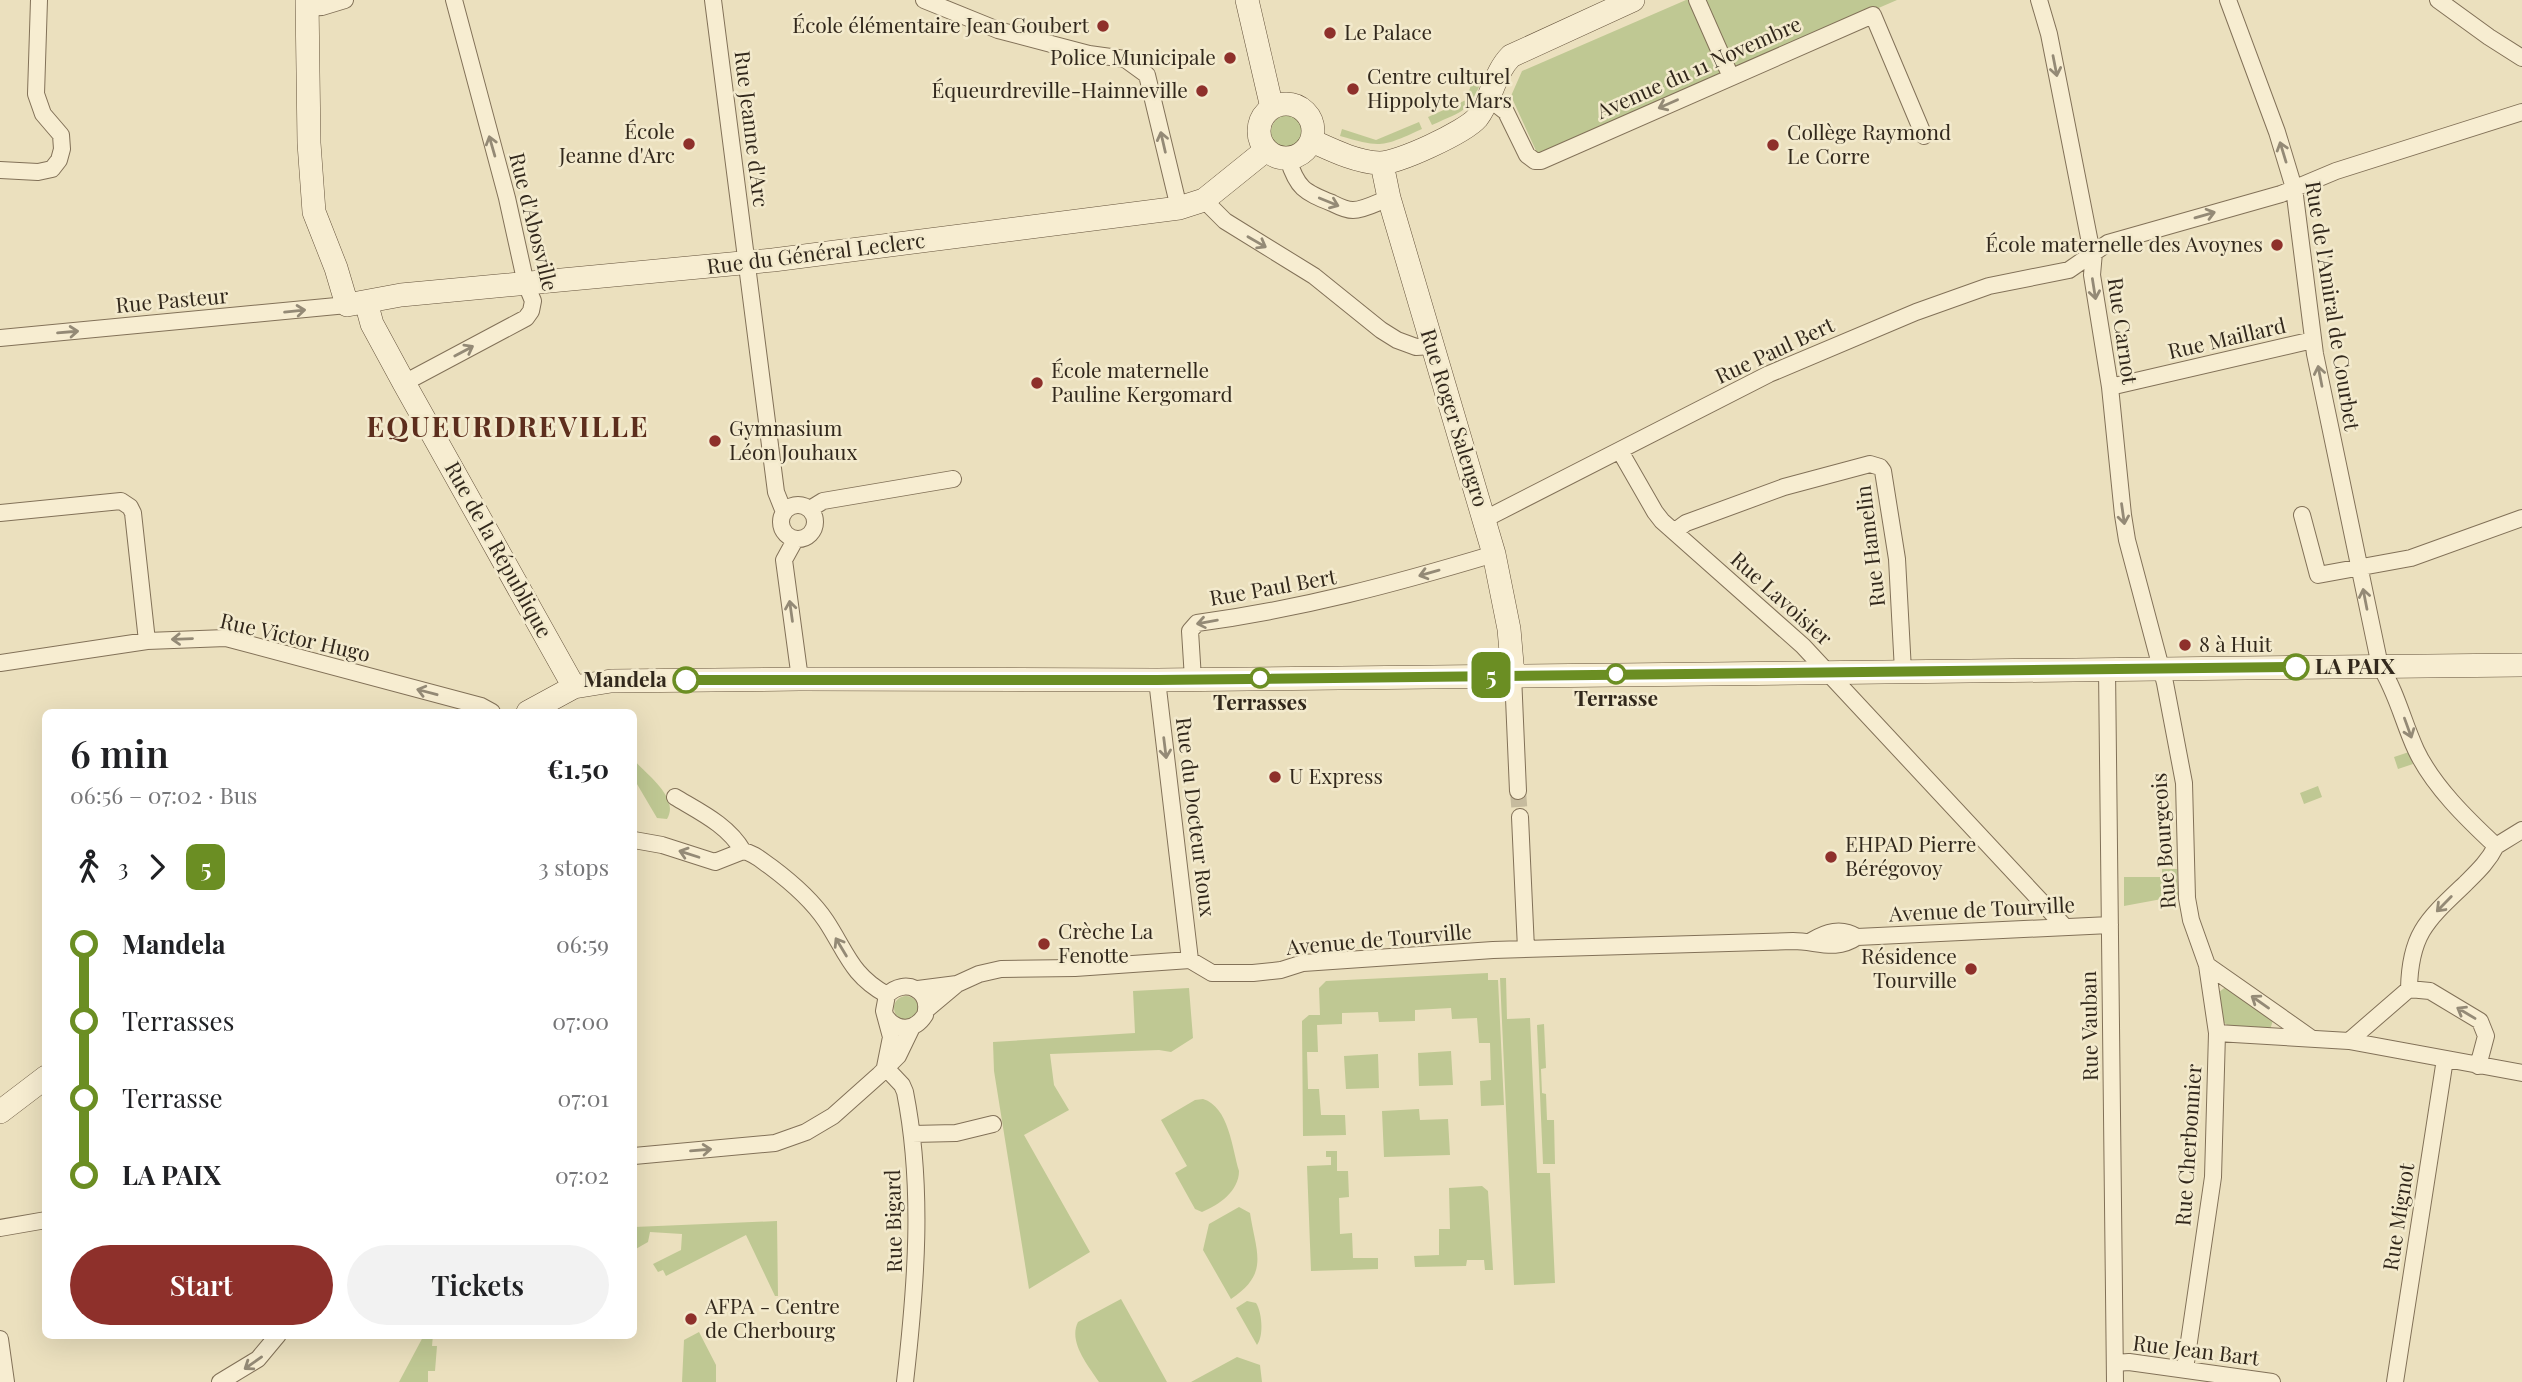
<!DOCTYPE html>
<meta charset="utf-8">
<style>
body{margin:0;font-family:"Playfair Display",serif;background:#f2f2f2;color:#202124;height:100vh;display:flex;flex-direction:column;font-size:26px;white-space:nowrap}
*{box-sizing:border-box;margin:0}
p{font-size:23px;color:#757577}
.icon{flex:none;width:38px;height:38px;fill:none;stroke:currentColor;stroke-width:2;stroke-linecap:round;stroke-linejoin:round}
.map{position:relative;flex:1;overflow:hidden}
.drawer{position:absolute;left:42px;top:709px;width:595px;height:630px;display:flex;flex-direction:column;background:#fff;border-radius:10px;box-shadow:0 7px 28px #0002}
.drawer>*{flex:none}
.badge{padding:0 14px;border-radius:10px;font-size:24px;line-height:46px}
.map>.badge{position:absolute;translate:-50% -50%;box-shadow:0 0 0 4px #fff}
.legs{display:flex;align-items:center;gap:10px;height:77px;padding:0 28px;font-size:23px}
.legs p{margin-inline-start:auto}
.overview{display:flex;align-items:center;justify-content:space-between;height:119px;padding:0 28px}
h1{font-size:38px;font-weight:600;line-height:52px}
.cta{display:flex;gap:14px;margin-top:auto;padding:14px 28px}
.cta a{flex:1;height:80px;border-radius:42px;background:#8e302b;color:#fff;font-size:28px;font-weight:600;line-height:80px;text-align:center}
.cta a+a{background:#f2f2f2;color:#202124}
ul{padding:0 28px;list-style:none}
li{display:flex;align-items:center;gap:24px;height:77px;font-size:26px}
li i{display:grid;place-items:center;width:10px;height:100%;margin:0 9px;background:currentColor}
li i::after{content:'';width:18px;height:18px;margin:-9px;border:5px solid;border-radius:50%;background:#fff}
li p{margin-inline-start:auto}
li:first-child i{background:linear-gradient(#0000 50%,currentColor 0)}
li:last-child i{background:linear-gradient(currentColor 50%,#0000 0)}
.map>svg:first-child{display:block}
</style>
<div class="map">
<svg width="2522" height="1382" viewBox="0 0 2522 1382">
<rect width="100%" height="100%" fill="#ebe0be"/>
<path fill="#bfc893" d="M 1686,0 L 1897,0 L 1538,155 L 1511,96 L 1522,71 Z
M 1474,76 L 1483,78 C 1468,113 1465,110 1432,125 L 1428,117 L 1466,100 Z
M1271 132a17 17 0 1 1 34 0a17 17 0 1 1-34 0Z
M 1419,122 L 1422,129 C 1382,147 1382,148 1340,136 L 1342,129 L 1376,140 Z
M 2409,752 L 2413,764 L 2398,769 L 2394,757 Z
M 634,760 C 647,775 680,798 667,819 L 657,818 L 634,779 Z
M 2318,786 L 2322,797 L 2304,804 L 2300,793 Z
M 2162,869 L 2177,869 L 2178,896 L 2124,906 L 2124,877 L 2162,877 Z
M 1488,973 L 1488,980 L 1498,980 L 1504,1105 L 1481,1106 L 1480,1081 L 1491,1080 L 1490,1043 L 1479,1043 L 1477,1018 L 1452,1019 L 1451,1008 L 1415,1010 L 1415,1021 L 1379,1022 L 1378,1012 L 1342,1013 L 1342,1024 L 1317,1025 L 1318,1052 L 1307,1052 L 1308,1089 L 1319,1089 L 1321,1115 L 1345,1115 L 1346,1135 L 1303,1136 L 1302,1021 L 1309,1015 L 1320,1015 L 1319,988 L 1326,981 Z
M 1500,978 L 1506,978 L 1507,1019 L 1530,1018 L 1537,1173 L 1550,1173 L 1555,1283 L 1514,1285 Z
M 2227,986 L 2273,1020 L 2270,1030 L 2230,1027 L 2223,1022 L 2219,992 Z
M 1189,988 L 1193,1038 L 1171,1052 L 1159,1050 L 1050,1054 L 1054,1085 L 1069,1110 L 1024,1135 L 1090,1252 L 1029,1289 L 994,1071 L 993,1042 L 1135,1033 L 1133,991 Z
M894 1008a12 12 0 1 1 24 0a12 12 0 1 1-24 0Z
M 1544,1024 L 1546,1068 L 1541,1069 L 1542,1093 L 1546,1094 L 1547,1120 L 1554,1120 L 1555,1164 L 1543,1164 L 1537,1025 Z
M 1451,1051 L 1453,1085 L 1419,1086 L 1418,1053 Z
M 1378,1054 L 1379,1088 L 1346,1089 L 1344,1056 Z
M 1203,1099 C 1229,1107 1232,1148 1239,1171 C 1239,1191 1219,1205 1202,1212 L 1195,1209 L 1175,1173 L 1187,1166 L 1161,1120 L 1195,1100 Z
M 1419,1109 L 1420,1120 L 1448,1119 L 1450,1155 L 1384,1157 L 1382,1111 Z
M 1326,1151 L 1337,1151 L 1337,1171 L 1348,1171 L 1349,1197 L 1339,1198 L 1340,1234 L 1352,1233 L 1353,1258 L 1378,1258 L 1378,1269 L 1311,1271 L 1307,1166 L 1331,1165 L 1331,1157 L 1326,1157 Z
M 1482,1186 L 1488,1191 L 1493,1270 L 1485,1270 L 1484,1260 L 1467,1260 L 1466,1266 L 1415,1267 L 1414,1256 L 1439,1255 L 1439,1229 L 1450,1229 L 1449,1188 Z
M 1239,1207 L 1250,1213 C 1256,1253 1270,1273 1231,1299 L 1203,1250 L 1209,1224 Z
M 777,1221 L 778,1296 L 775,1296 L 746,1235 L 666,1276 L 663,1270 L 658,1272 L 653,1264 L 681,1250 L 682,1234 L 650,1232 L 648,1242 L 634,1250 L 634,1227 Z
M 1121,1299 L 1167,1382 L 1099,1382 C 1088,1365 1068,1342 1078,1322 Z
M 1247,1301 L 1256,1303 C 1262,1312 1264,1336 1257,1345 L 1236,1308 Z
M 699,1332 L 716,1365 L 716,1382 L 682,1382 L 684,1340 Z
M 424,1335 L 433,1335 L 432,1346 L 437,1346 L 435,1371 L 428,1371 L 428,1382 L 399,1382 Z
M 1237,1357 L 1260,1365 L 1262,1382 L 1191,1382 Z"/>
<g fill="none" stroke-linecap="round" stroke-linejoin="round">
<path stroke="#c6bb9e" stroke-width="16" stroke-dasharray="16 8" stroke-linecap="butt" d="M 1518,791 L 1520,817"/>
<g stroke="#827158" stroke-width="18">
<path id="street" d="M 713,0 L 776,492 L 784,512
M 924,0 L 998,30 L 1089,54 L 1125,59 L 1147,75 L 1179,208
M 1697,0 L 1731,77
M 2039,0 L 2049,34 L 2091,248 L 2094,252 L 2092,275 L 2110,387 L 2123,515 L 2127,540 L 2165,683 L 2184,783 L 2187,898 L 2191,920 L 2207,965 L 2217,1033 L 2213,1177 L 2185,1369
M 2228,0 L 2277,132 L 2294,188 L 2315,354 L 2380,666 C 2397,693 2403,722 2416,750 C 2433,786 2467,819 2496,846 C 2488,862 2477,872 2465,884 C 2427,920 2410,934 2409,989 L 2349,1041
M 2438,0 L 2489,37 L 2522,58
M 307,8 L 322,7 L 345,0
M 1488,98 L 1506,112 L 1527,155 L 1535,161 L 1541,161 L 1873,15 L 1924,136
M 1288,159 C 1297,188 1304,192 1332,203 C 1338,206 1345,210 1353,210 C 1364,210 1378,202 1389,198
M 0,170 L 38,172 L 52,169 L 59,160 L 62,149 L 61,135 L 43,114 L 36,94 L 39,0
M 1204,200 L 1225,221 L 1314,276 L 1381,330 L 1397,340 L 1416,347 L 1433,346
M 0,338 L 347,305
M 404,383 L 526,318 L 531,311 L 533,301 L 526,284 L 507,198 L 454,0
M 2110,387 L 2313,340
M 1620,451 L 1655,512 L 1662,521 L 1803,646 L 2065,927
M781 522a17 17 0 1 1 34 0a17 17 0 1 1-34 0Z
M 810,509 L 823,501 L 953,479
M 0,513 L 121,501 L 130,507 L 133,513 L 147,641
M 2302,515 L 2318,575 L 2411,558 L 2522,518
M 1485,519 L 1769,374 L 1916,312 L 1989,286 L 2069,270 L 2108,243 L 2281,194 L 2336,171 L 2522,112
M 1675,531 L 1686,523 L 1784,487 L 1870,464 L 1880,467 L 1883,471 L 1897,559 L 1903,671
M 795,540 L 784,560 L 800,679
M 0,663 L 147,641 L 226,638 L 481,706 L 492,712
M 2107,669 L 2115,1382
M 1513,675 L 1518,791
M 1193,679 L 1190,631 L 1197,623 C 1301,609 1394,584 1494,554
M 1157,680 L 1190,960
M 675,797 C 700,812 728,825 743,851 C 754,853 762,861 771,867 C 791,882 812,900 826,921 C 847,953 851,975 887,995
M 1520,817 L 1526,949
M 634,840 L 662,845 L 715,862 L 743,851
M 2496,846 L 2522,830
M 1811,941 C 1826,932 1841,927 1857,937 L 2110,925
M 2207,965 L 2311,1038
M 918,989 L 957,984 L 979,974 L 1001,969 L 1075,968 L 1190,960 L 1212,973 L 1253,973 L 1281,970 L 1303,963 L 1493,950 L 1793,941 C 1817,941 1835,952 1857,937
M 2409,989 L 2430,991 L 2480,1021 L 2486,1036 L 2478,1066
M 926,1010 L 957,984
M 2217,1033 L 2349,1041 L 2522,1073
M 885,1067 L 902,1085 L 905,1092 C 924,1188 916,1286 905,1382
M 885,1067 L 891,1037 L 884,1011 L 887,995 C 905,977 932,990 925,1015 C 915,1031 897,1032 886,1017
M 912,1134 L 956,1133 L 993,1124
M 634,1156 L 775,1143 L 806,1132 L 833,1116 L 879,1075 L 898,1056 L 912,1027
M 0,1228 L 46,1220
M 0,1339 L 6,1382
M 2115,1363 L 2129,1362 L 2272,1382
M 220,1382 L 258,1359 L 278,1335
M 2395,1382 L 2445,1059"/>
</g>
<g stroke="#64523b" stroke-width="24">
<path id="secondary" d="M 307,0 L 309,143 L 314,212 L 336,268 L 347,305 L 401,295 L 773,260 L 1179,208 L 1204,200 L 1266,150
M 1247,0 L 1272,108
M1259 131a27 27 0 1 1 54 0a27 27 0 1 1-54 0Z
M 1312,141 C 1332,150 1356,162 1379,163 C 1397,164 1465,132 1477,118 C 1492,99 1494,73 1511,56 L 1633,0
M 1382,164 L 1389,198 L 1494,554 L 1509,629 L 1513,675
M 366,302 L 372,324 L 404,383 L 574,687
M 528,712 L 574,687 L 611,681 L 800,679 L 1157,680 L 2522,665
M 0,1112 L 46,1077"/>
</g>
<use href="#street" stroke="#f7edd1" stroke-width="16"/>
<use href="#secondary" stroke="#f7edd1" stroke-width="23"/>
</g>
<defs><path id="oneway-shaft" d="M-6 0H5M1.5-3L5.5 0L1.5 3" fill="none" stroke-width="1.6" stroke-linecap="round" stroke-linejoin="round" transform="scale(1.75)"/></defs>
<g stroke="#948a76">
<use href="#oneway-shaft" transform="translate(2055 66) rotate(79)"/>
<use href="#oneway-shaft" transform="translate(1668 104) rotate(156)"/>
<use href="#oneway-shaft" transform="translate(1163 142) rotate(-103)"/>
<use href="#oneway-shaft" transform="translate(492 146) rotate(-106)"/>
<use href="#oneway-shaft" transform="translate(2283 152) rotate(-107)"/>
<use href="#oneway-shaft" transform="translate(1329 202) rotate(22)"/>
<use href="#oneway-shaft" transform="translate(2205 215) rotate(-16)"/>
<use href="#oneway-shaft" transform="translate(1257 242) rotate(30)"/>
<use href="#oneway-shaft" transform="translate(2094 289) rotate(81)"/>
<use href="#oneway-shaft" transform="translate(295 311) rotate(-6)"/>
<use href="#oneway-shaft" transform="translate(68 332) rotate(-5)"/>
<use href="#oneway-shaft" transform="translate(464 351) rotate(-28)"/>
<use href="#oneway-shaft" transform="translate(2320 376) rotate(-101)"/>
<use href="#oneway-shaft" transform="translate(2123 514) rotate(82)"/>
<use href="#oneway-shaft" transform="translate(1429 573) rotate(164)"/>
<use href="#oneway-shaft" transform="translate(2365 599) rotate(-101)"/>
<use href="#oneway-shaft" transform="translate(791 611) rotate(-98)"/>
<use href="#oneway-shaft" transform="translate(1207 622) rotate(170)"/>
<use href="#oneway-shaft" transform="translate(182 639) rotate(178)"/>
<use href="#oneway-shaft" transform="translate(427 692) rotate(-165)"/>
<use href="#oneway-shaft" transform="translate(2408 728) rotate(70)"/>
<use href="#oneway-shaft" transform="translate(1165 748) rotate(83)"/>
<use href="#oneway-shaft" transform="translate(689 854) rotate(-162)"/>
<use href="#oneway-shaft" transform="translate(2444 904) rotate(134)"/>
<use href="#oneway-shaft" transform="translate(841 947) rotate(-121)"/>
<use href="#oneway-shaft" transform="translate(2260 1002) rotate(-145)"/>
<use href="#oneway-shaft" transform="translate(2466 1013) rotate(-149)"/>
<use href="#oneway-shaft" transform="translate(701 1150) rotate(-5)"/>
<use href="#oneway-shaft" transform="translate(253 1363) rotate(145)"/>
</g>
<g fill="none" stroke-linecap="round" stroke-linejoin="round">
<g stroke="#fff" stroke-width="16">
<path id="line-1" d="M 686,680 L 1157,680 L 2296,667"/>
</g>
<use href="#line-1" stroke="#6b8e23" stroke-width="10"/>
</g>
<g fill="#8e302b" stroke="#f3eacd" stroke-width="2.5">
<circle cx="1103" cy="26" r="7"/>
<circle cx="1330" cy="33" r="7"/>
<circle cx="1230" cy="58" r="7"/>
<circle cx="1353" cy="89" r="7"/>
<circle cx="1202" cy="91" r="7"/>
<circle cx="689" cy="144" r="7"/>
<circle cx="1773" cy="145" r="7"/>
<circle cx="2277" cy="245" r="7"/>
<circle cx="1037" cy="383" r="7"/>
<circle cx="715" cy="441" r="7"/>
<circle cx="2185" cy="645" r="7"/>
<circle cx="1275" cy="777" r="7"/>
<circle cx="1831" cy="857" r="7"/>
<circle cx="1044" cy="944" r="7"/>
<circle cx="1971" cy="969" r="7"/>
<circle cx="691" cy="1319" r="7"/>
</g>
<g fill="#fff" stroke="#6b8e23" stroke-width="3.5">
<circle cx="2296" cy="667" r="12"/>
<circle cx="1616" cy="674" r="9"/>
<circle cx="1260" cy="678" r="9"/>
<circle cx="686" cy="680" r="12"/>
</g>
<g text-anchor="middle" stroke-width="5" stroke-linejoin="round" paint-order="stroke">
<g font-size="21" fill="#32281c" stroke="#f3eacd" text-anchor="start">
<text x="1089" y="33" text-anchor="end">École élémentaire Jean Goubert</text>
<text x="1344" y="40">Le Palace</text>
<text x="1216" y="65" text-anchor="end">Police Municipale</text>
<text x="1367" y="84">Centre culturel<tspan x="1367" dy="24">Hippolyte Mars</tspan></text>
<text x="1188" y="98" text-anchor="end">Équeurdreville-Hainneville</text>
<text x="675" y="139" text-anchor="end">École<tspan x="675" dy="24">Jeanne d'Arc</tspan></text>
<text x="1787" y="140">Collège Raymond<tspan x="1787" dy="24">Le Corre</tspan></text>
<text x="2263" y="252" text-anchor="end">École maternelle des Avoynes</text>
<text x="1051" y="378">École maternelle<tspan x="1051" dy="24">Pauline Kergomard</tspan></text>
<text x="729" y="436">Gymnasium<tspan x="729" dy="24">Léon Jouhaux</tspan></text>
<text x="2199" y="652">8 à Huit</text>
<text x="1289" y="784">U Express</text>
<text x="1845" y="852">EHPAD Pierre<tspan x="1845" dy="24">Bérégovoy</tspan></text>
<text x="1058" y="939">Crèche La<tspan x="1058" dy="24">Fenotte</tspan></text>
<text x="1957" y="964" text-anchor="end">Résidence<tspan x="1957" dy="24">Tourville</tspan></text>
<text x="705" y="1314">AFPA - Centre<tspan x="705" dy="24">de Cherbourg</tspan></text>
</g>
<g font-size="21" fill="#32281c" stroke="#f3eacd">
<text transform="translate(1699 68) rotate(-24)" y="7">Avenue du 11 Novembre</text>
<text transform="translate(751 129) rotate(83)" y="7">Rue Jeanne d'Arc</text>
<text transform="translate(533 222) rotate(76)" y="7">Rue d'Abosville</text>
<text transform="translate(816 254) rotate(-7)" y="7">Rue du Général Leclerc</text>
<text transform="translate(172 301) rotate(-5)" y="7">Rue Pasteur</text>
<text transform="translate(2332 306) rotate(81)" y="7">Rue de l'Amiral de Courbet</text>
<text transform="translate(2122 331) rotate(82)" y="7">Rue Carnot</text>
<text transform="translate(2227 339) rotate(-13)" y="7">Rue Maillard</text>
<text transform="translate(1775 351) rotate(-25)" y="7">Rue Paul Bert</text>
<text transform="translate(1454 418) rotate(73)" y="7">Rue Roger Salengro</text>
<text transform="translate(1871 546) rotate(-97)" y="7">Rue Hamelin</text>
<text transform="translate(498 550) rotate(61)" y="7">Rue de la République</text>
<text transform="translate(1273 588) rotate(-10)" y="7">Rue Paul Bert</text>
<text transform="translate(1781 599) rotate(42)" y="7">Rue Lavoisier</text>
<text transform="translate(295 638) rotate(13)" y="7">Rue Victor Hugo</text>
<text transform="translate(1195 817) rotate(83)" y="7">Rue du Docteur Roux</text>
<text transform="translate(2164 841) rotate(-94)" y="7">Rue Bourgeois</text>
<text transform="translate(1982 910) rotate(-3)" y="7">Avenue de Tourville</text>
<text transform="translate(1379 940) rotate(-5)" y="7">Avenue de Tourville</text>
<text transform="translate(2090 1026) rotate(-91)" y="7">Rue Vauban</text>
<text transform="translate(2189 1145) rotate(-86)" y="7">Rue Cherbonnier</text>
<text transform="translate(2399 1217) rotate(-81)" y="7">Rue Mignot</text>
<text transform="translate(894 1221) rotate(-91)" y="7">Rue Bigard</text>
<text transform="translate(2196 1351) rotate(7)" y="7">Rue Jean Bart</text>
</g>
<g font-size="21" font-weight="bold" fill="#32281c" stroke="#f3eacd">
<text x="2315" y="674" text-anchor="start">LA PAIX</text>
<text x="667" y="687" text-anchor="end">Mandela</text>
<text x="1616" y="706">Terrasse</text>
<text x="1260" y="710">Terrasses</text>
</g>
<g font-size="28" font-weight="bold" letter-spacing="2" fill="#5d2e1d" stroke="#f3eacd">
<text x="508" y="437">EQUEURDREVILLE</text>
</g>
</g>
</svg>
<b class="badge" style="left:1491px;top:675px;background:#6b8e23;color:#fff">5</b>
<section class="drawer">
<div class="overview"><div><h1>6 min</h1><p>06:56 – 07:02 · Bus</p></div><b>€1.50</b></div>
<div class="legs"><svg class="icon" aria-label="walk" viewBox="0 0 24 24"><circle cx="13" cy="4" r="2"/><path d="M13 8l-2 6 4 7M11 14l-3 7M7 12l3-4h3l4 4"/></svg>3<svg class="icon" aria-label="forward" viewBox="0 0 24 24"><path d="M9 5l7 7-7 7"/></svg><b class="badge" style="background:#6b8e23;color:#fff">5</b><p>3 stops</p></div>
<ul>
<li><i style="color:#6b8e23"></i><b>Mandela</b><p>06:59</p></li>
<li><i style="color:#6b8e23"></i><span>Terrasses</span><p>07:00</p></li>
<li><i style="color:#6b8e23"></i><span>Terrasse</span><p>07:01</p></li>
<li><i style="color:#6b8e23"></i><b>LA PAIX</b><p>07:02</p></li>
</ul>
<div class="cta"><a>Start</a><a>Tickets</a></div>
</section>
</div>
